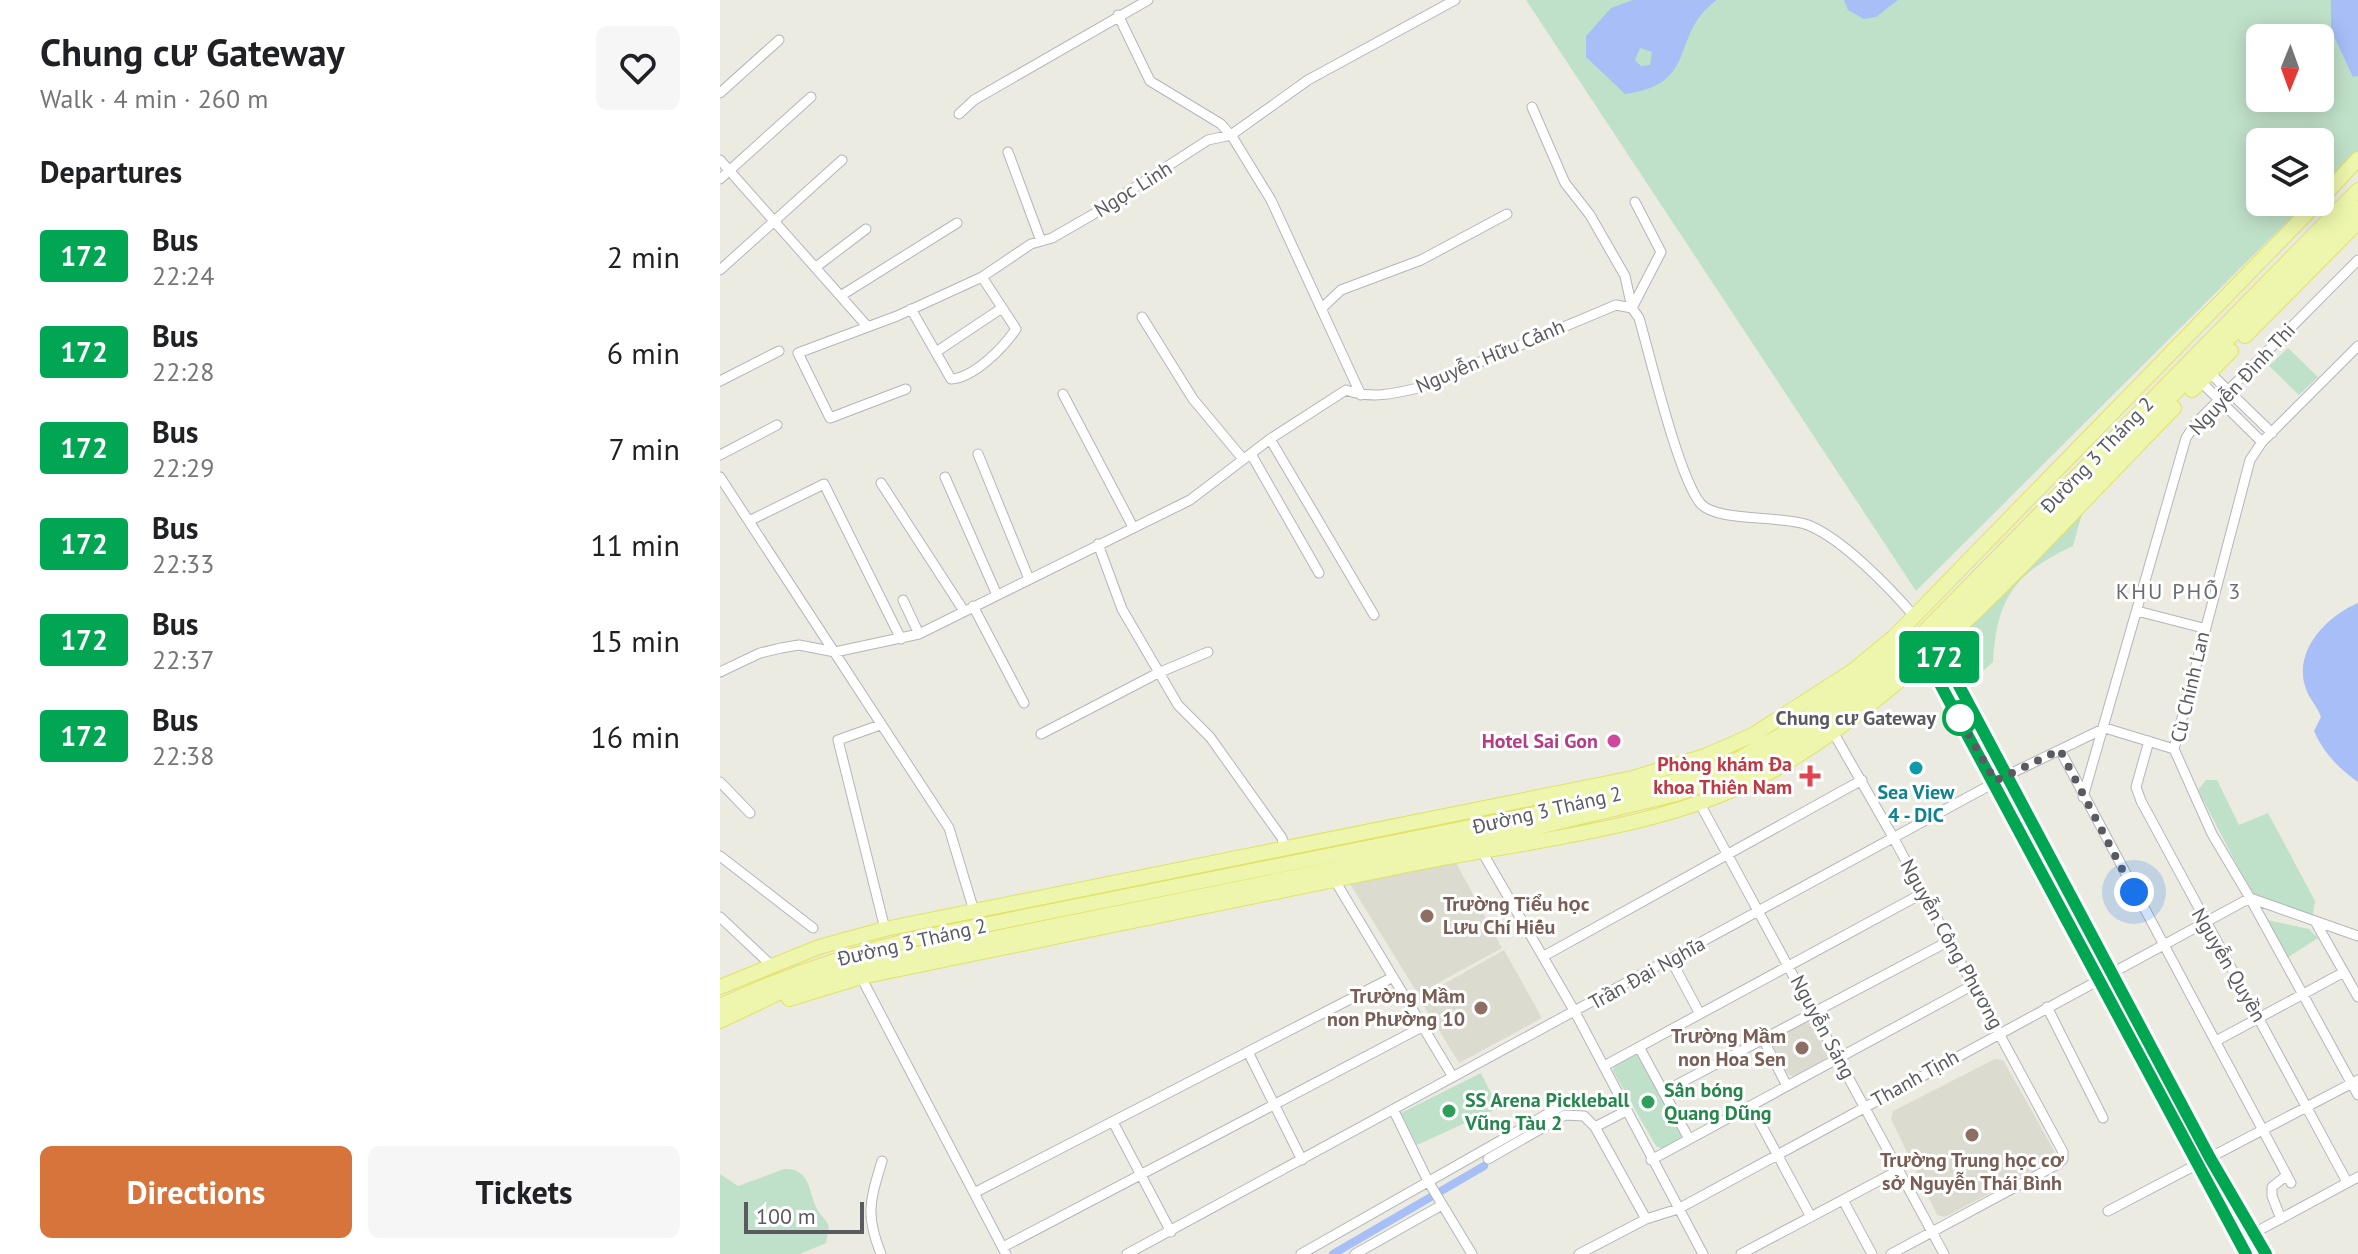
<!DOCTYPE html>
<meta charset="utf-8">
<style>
body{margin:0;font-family:"PT Sans",sans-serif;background:#f6f6f6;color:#202124;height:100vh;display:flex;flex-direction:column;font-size:30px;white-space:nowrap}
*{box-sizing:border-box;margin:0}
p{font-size:26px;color:#757577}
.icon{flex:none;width:44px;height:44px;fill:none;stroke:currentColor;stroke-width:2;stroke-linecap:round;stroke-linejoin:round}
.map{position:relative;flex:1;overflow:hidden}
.drawer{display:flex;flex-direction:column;background:#fff;width:720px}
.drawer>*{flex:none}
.badge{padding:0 16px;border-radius:6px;font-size:28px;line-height:52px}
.needle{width:52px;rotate:181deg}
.controls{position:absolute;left:1526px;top:24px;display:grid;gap:16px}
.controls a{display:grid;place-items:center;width:88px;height:88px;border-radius:12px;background:#fff;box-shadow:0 4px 20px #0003;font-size:40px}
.scale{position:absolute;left:24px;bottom:20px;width:120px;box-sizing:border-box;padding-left:8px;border:4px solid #5a5b61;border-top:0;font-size:22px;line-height:28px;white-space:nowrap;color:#5a5b61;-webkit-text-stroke:6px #fff;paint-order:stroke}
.you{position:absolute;width:40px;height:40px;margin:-20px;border:6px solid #fff;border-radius:50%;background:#1a73e8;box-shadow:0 0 0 12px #1a73e833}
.map>.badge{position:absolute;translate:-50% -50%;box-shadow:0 0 0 4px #fff}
h2{padding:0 40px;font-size:30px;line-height:72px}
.round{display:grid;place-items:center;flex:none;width:84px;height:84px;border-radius:12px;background:#f6f6f6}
.overview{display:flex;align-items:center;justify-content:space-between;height:136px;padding:0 40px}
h1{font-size:38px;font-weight:800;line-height:60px}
.action{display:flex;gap:16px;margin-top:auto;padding:16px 40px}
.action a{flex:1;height:92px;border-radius:12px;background:#d7743c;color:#fff;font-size:32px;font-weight:800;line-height:92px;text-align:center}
.action a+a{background:#f6f6f6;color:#202124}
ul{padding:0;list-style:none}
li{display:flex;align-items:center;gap:24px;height:96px;padding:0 40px}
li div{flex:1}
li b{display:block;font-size:30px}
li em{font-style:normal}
li .badge{min-width:88px;font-weight:700;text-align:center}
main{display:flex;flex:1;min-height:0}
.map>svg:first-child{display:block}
</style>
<main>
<section class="drawer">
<div class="overview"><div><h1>Chung cư Gateway</h1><p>Walk · 4 min · 260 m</p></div><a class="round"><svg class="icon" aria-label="heart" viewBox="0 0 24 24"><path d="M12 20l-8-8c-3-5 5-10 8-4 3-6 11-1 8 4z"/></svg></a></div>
<h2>Departures</h2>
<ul>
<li><span class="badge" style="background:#00a651;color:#fff">172</span><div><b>Bus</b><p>22:24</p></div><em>2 min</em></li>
<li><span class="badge" style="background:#00a651;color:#fff">172</span><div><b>Bus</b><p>22:28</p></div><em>6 min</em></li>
<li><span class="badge" style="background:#00a651;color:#fff">172</span><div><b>Bus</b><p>22:29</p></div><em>7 min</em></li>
<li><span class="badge" style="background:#00a651;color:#fff">172</span><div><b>Bus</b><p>22:33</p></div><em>11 min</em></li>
<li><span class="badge" style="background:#00a651;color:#fff">172</span><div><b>Bus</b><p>22:37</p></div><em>15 min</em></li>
<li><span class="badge" style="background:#00a651;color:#fff">172</span><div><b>Bus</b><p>22:38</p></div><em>16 min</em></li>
</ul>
<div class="action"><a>Directions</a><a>Tickets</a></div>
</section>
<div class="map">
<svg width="1638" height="1254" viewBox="0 0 1638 1254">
<rect width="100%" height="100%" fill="#ebebe2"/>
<path fill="#dbdbd0" d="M 735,861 L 782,948 L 698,994 L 630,884 Z
M 784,950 L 822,1018 L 739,1063 L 699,998 Z
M 1086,1022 L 1099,1026 L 1110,1050 L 1109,1057 L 1074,1077 L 1068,1074 L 1053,1046 L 1054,1038 Z
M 1275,1059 L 1283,1060 L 1335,1152 L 1332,1160 L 1225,1217 L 1217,1215 L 1171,1119 L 1173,1111 Z"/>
<path fill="#c0e1c9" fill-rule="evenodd" d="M 806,0 L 1638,0 L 1638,151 L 1600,189 L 1600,142 L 1540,142 L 1540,202 L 1587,202 L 1196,591 ZM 1540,38 L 1600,38 L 1600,98 L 1540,98 Z
M 1568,348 L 1598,377 L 1579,395 L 1549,366 Z
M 1367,496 L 1353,546 C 1295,573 1277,597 1273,662 L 1250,682 L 1226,643 Z
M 1486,780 L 1497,780 L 1519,825 L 1548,813 L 1595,901 L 1593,915 L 1534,898 L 1478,790 Z
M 1548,920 L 1589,929 L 1598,938 L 1564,960 L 1546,923 Z
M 914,1053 L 920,1056 L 961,1132 L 961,1138 L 942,1149 L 936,1146 L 893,1071 L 894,1064 Z
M 761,1073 L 778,1108 L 697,1145 L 681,1113 Z
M 64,1169 C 92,1168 88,1194 98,1211 C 102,1217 106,1219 109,1227 L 106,1243 L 80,1254 L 0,1254 L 0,1174 L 18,1186 Z"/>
<path fill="#a7bef6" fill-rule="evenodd" d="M 913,0 L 997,0 C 948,35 981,84 905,94 L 866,57 L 866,36 L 891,8 ZM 920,48 L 932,52 L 930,65 L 921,66 L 915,60 Z
M 1124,0 L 1178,0 L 1156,17 L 1144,19 L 1128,10 Z
M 1611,0 L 1638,0 L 1638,76 L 1633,77 L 1611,30 Z
M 1638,603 L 1638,782 C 1619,769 1603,752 1594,731 L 1601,717 C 1597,706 1589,698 1586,689 C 1572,651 1607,616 1638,603 Z"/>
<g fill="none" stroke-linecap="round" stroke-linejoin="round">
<path stroke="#a7bef6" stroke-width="8" d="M 613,1254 L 764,1166"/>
<g stroke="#b4b5bb" stroke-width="11">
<path id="street" d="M 398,15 L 430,81 L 501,124 L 513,138 L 551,200 L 641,395
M 0,93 L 59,40
M 812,107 L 845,183 L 870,215 L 905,276 L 912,308 L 941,252 L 915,202
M 239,114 L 254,100 L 428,0
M 288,152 L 321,241
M 0,160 L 147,326
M 0,179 L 91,97
M 96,267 L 146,229
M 0,270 L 122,160
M 122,295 L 237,223
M 602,308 L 621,290 L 701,260 L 787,214
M 191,309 L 231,379 C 254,378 284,347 296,329 L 262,277
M 422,317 L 473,399 L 523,459
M 1638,346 L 1542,442 L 1530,460 L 1454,749 L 1492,834 L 1530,898 L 1638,936
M 216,352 L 282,308
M 1488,371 L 1552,433
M 1479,380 L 1542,442
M 0,381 L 59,351
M 186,389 L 110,418 L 78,353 L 177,316 L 262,277 L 311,244 L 332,238 L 372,215 L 488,140 L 511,135 L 588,80 L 735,0
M 343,394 L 413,527
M 550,439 L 654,615
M 258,454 L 309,579
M 531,454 L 599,573
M 0,455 L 57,425
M 0,477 L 229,828 L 254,911
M 225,477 L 277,595
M 161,483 L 244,611
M 29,521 L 104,484 L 181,639
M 378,544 L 402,609 L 458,705 L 490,737 L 562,838 L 565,849
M 183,600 L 199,634
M 253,606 L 304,703
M 1417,611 L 1483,628
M 0,672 L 40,653 L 61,648 L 79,645 L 115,652 L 199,634 L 470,500 L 550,439 L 626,390 C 651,399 673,394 698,388 L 896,305 L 912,308 L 919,318 C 930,356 959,479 981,504 C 997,522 1062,515 1088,525 C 1123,539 1170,588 1195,617
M 160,725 L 118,740 L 165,929
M 1113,732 L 1173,837 L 1343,1152 L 1343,1159 L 1338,1164 L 1171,1254
M 321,734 L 438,673 L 488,652
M 1429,741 L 1416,787 L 1421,801 L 1627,1182
M 1340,750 L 1571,1183
M 0,782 L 30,813
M 1363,797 L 1466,438 L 1476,423 L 1638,260
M 979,802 L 1224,1254
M 761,850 L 855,1012 L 983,1254
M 0,856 L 93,928
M 614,879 L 733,1077
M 0,917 L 51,965
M 1596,923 L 1638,997
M 824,956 L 1142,780
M 951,960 L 980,1014
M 141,977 L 286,1254
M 1327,1007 L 1383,1118
M 1043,1039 L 1067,1086
M 1496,1041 L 1624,972
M 919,1047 L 969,1139
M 528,1052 L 582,1160
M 884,1066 L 1203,893
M 943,1092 L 1229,941
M 1031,1106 L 1091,1217
M 674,1111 L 708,1181 L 752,1254
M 393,1122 L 451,1232
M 875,1127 L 906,1111
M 768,1159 L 845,1115 L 864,1116 L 875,1127 L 926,1219
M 931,1160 L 1253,985
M 254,1193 L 673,977
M 1123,1200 L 1152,1254
M 1388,1211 L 1638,1080
M 1561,1219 L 1552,1196 L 1552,1187 L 1567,1175
M 1534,1233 L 1638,1177
M 283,1247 L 702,1027
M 161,1254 C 145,1214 150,1201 162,1161
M 407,1254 L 1296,771 L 1385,728 L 1454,749
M 581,1254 L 852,1100
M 635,1254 L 722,1205
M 859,1254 L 926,1219 L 958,1209 L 1530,898 L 1638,1095
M 1021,1254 L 1179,1170"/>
</g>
<g stroke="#b5b6bd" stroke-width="14">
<path id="secondary" d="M 1211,653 L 1212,669 L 1526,1254
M 1212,657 L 1223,657 L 1228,665 L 1392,971
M 1534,1233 L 1546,1254"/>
</g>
<g stroke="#e2e264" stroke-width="16">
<path id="primary" d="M 1600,200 L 1638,159
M 1525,336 L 1638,222
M 1472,390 L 1511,351
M 0,987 L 99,947 L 165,929 L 913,778 L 985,756 L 1033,735 L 1134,670 L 1174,637 L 1598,202
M 69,999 L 141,977 C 328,939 515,899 702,862 C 818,839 956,827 1059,767 C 1210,678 1332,531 1454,408
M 0,1006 C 63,976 126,955 194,939 L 810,815 L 955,781 L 1013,762 L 1070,730 L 1203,633 L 1638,190
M 0,1021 L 63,991 L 128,968 L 810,829 L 957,794 L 1021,772 L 1079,741 L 1206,644 L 1638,208"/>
</g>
<use href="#street" stroke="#fff" stroke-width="9"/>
<use href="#secondary" stroke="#fff" stroke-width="12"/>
<use href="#primary" stroke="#edf6ac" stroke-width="14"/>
</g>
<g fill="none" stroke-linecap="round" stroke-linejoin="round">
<g stroke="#fff" stroke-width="18">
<path id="line" d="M 1526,1254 L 1212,669 L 1212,657 L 1223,657 L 1228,665 L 1490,1158 L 1546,1254"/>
</g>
<use href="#line" stroke="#00a651" stroke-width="12"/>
<path stroke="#5a5b61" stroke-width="8" stroke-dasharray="0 14.4" d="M 1240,718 L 1237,714 L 1275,781 L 1340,750 L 1414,892"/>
</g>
<circle fill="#fff" stroke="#00a651" stroke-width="4" cx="1240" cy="718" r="16"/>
<circle fill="#d1479c" stroke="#fff" stroke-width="3" cx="894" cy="741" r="8"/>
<circle fill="#0f9aa8" stroke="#fff" stroke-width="3" cx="1196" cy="768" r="8"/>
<path fill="#e0444e" stroke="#fff" stroke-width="3" d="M1086 764h8v8h8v8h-8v8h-8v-8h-8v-8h8z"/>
<g fill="#8d6e63" stroke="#fff" stroke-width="3">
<circle cx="707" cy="916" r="8"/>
<circle cx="761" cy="1008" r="8"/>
<circle cx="1082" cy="1048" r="8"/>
<circle cx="1252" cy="1135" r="8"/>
</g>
<g fill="#2e9e5b" stroke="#fff" stroke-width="3">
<circle cx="928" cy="1102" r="8"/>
<circle cx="729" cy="1111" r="8"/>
</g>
<g text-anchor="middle" stroke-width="6" stroke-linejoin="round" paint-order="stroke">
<g font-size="20" fill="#5a5b61" stroke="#fff">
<text transform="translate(413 189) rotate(-32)" y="7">Ngọc Linh</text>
<text transform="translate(770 356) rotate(-23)" y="7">Nguyễn Hữu Cảnh</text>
<text transform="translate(1522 379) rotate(-47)" y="7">Nguyễn Đình Thi</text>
<text transform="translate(1377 455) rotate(-46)" y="7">Đường 3 Tháng 2</text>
<text transform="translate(1470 687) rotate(-77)" y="7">Cù Chính Lan</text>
<text transform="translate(827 810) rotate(-13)" y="7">Đường 3 Tháng 2</text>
<text transform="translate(192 942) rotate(-13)" y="7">Đường 3 Tháng 2</text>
<text transform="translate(1232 944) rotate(61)" y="7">Nguyễn Công Phương</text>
<text transform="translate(1509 965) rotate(60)" y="7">Nguyễn Quyền</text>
<text transform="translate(927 973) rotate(-29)" y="7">Trần Đại Nghĩa</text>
<text transform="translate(1103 1027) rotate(62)" y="7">Nguyễn Sáng</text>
<text transform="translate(1195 1078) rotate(-29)" y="7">Thanh Tịnh</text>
</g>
<g font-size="20" font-weight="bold" fill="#5a5b61" stroke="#fff" text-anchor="end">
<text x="1216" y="725">Chung cư Gateway</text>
</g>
<g font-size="20" font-weight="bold" fill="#b23c85" stroke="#fff" text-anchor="end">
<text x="878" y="748">Hotel Sai Gon</text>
</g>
<g font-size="20" font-weight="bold" fill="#be3a42" stroke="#fff" text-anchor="end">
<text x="1072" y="771">Phòng khám Đa<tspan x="1072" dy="23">khoa Thiên Nam</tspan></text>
</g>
<g font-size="20" font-weight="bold" fill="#0d838f" stroke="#fff">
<text x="1196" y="799">Sea View<tspan x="1196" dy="23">4 - DIC</tspan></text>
</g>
<g font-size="20" font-weight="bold" fill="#785e54" stroke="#fff" text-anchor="end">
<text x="723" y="911" text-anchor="start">Trường Tiểu học<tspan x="723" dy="23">Lưu Chí Hiếu</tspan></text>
<text x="745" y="1003">Trường Mầm<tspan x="745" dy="23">non Phường 10</tspan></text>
<text x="1066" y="1043">Trường Mầm<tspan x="1066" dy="23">non Hoa Sen</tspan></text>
<text x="1252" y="1167" text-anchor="middle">Trường Trung học cơ<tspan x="1252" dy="23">sở Nguyễn Thái Bình</tspan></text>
</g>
<g font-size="20" font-weight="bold" fill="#27864d" stroke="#fff" text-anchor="start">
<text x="944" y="1097">Sân bóng<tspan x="944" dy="23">Quang Dũng</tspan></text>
<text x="745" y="1107">SS Arena Pickleball<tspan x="745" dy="23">Vũng Tàu 2</tspan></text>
</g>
<g font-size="22" letter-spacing="2" fill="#6b6d73" stroke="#fff">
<text x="1459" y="599">KHU PHỐ 3</text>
</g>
</g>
</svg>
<div class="controls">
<a><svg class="needle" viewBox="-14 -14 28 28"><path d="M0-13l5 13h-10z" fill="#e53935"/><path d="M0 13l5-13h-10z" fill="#757577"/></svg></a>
<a><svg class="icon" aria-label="layers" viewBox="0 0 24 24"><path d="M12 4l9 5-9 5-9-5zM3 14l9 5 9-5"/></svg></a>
</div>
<div class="scale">100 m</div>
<div class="you" style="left:1414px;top:892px"></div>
<b class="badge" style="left:1219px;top:657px;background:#00a651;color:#fff">172</b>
</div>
</main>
